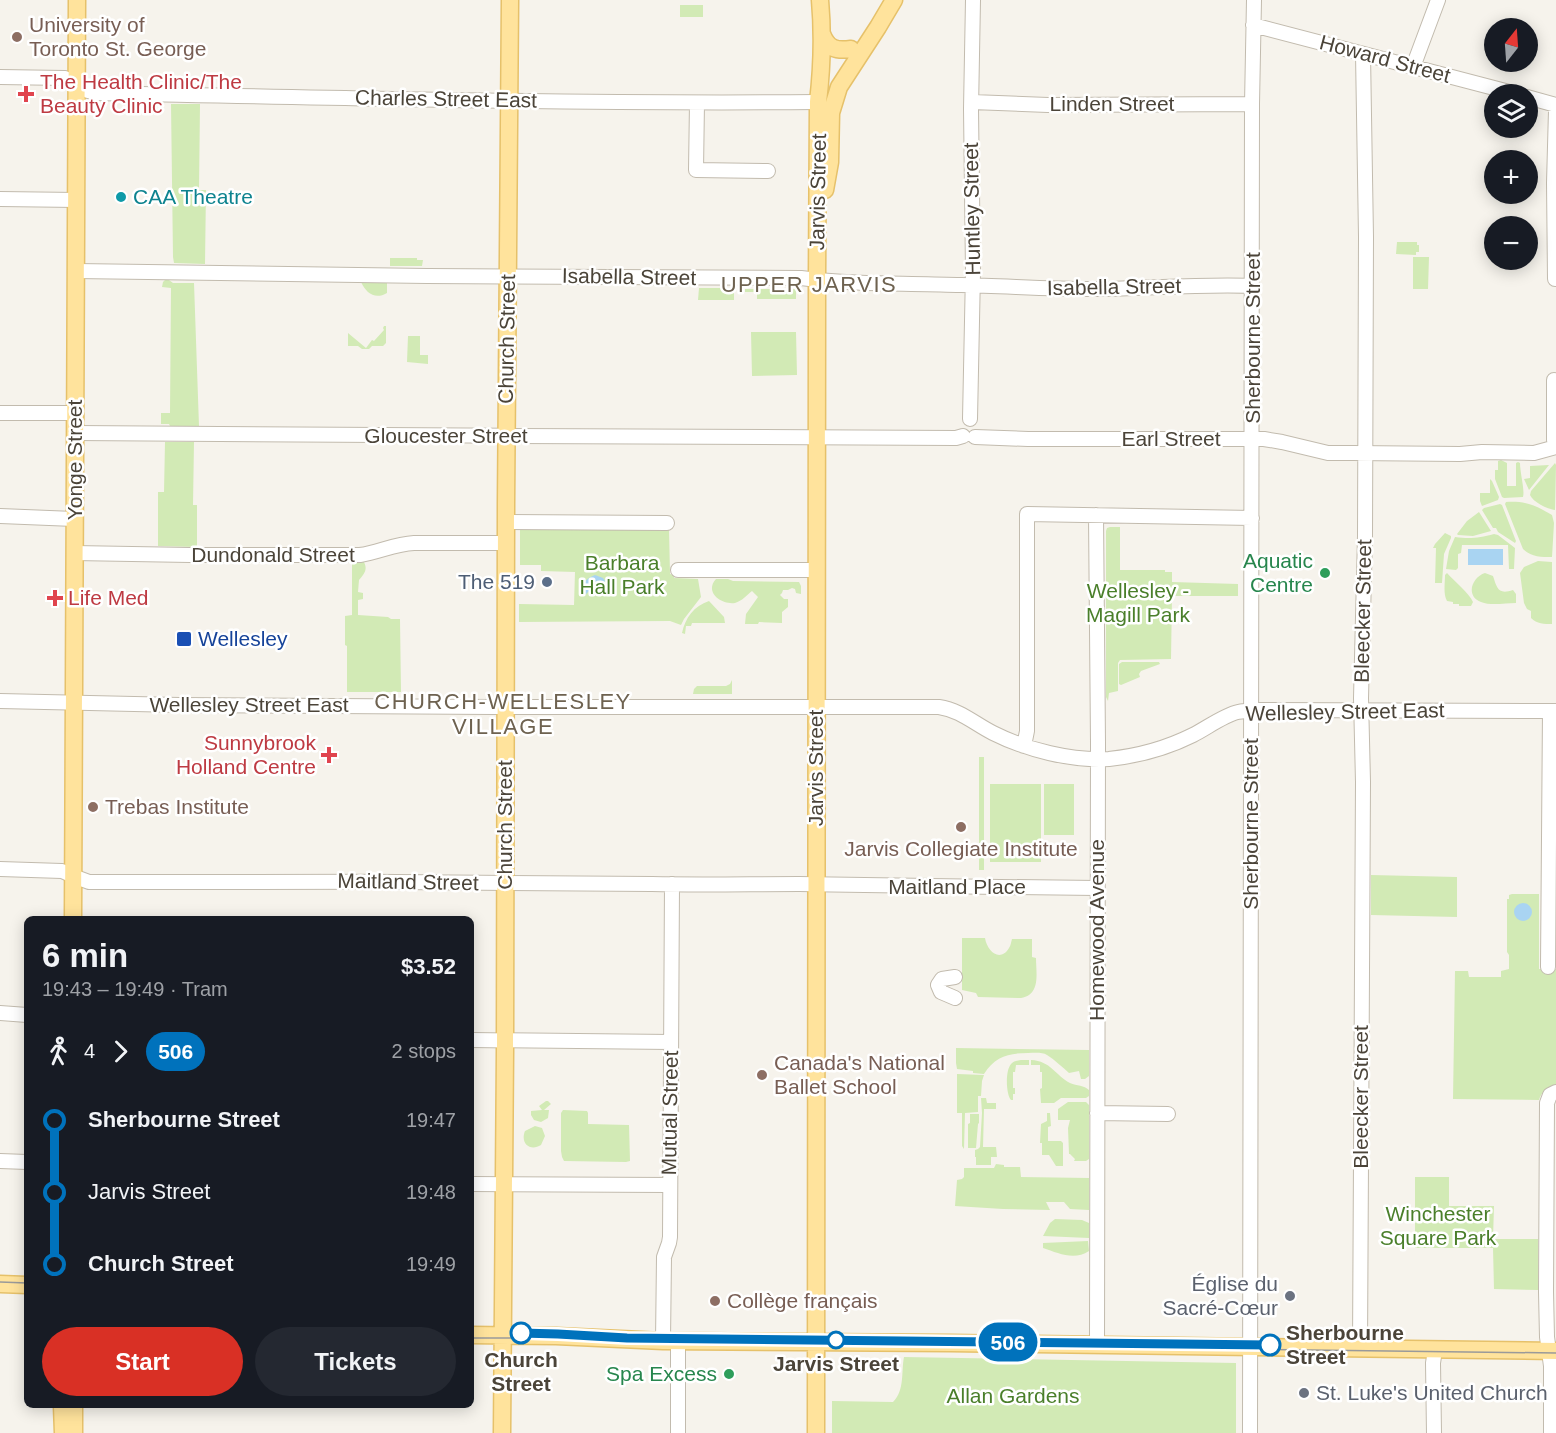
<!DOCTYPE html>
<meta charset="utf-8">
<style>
body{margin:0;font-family:Arial,sans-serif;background:#242831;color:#f1f3f6;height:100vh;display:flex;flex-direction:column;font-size:22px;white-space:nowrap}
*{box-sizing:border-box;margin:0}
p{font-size:20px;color:#9ea1a6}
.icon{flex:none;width:33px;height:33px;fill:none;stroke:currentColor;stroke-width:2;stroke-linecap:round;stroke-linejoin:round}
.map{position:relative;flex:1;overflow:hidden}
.side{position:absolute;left:24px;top:916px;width:450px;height:492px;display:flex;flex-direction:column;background:#171b24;border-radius:9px;box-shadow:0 3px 15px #0003}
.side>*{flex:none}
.badge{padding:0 12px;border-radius:20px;font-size:21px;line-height:39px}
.needle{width:39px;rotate:17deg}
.fabs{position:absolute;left:1484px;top:18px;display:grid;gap:12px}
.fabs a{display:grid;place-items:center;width:54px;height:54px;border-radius:50%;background:#171b24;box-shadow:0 3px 15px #0003;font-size:30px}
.map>.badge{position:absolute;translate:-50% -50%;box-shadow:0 0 0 3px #fff}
.legs{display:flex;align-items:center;gap:9px;height:66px;padding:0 18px;font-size:20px}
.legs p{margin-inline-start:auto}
.headline{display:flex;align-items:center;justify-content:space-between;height:102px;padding:0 18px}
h1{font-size:33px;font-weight:700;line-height:45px}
.button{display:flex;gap:12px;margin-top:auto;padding:12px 18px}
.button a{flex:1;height:69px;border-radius:36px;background:#d93025;color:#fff;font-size:24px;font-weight:700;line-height:69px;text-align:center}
.button a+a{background:#242831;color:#f1f3f6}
ul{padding:0 18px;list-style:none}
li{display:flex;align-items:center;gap:21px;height:72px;font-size:22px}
li i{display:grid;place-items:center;width:9px;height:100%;margin:0 8px;background:currentColor}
li i::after{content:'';width:15px;height:15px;margin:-8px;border:4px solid;border-radius:50%;background:#171b24}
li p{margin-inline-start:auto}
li:first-child i{background:linear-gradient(#0000 50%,currentColor 0)}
li:last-child i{background:linear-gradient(currentColor 50%,#0000 0)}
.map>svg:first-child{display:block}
</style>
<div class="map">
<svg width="1556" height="1433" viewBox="0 0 1556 1433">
<rect width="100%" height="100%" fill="#f6f3ec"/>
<path fill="#d2eab5" d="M 680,5 L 703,5 L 703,17 L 680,17 Z
M 171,104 L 200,104 L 199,190 L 206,190 L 205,264 L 174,263 L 173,257 Z
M 1397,242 L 1417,242 L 1417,245 L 1419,245 L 1419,252 L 1416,252 L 1416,255 L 1396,254 Z
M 1413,257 L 1429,257 L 1428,289 L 1413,289 Z
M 390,258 L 417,258 L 417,260 L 423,260 L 422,266 L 390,266 Z
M 165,280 L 169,280 L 173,283 L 194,283 L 199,426 L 170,426 L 169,424 L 161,424 L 161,413 L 170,413 L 171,288 L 162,287 L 163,282 Z
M 361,282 L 387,282 L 387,293 C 375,300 366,293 361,282 Z
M 699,288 L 734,288 L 734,300 L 698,300 Z
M 745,289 L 796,289 L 796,299 L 757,299 L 757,292 L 745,292 Z
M 384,326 L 386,326 L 386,343 L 383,346 L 372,346 L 369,349 L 362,349 L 358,346 L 348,346 L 348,333 L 366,348 L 372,340 L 374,341 L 384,330 L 383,328 Z
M 751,332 L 796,332 L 797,375 L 752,376 Z
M 408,336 L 420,336 L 420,355 L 428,355 L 428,364 L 407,362 Z
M 165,442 L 194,442 L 193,505 L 197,505 L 197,547 L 158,546 L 158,492 L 164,492 Z
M 1501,460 L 1507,463 L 1507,486 L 1516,486 L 1516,463 L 1518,462 L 1520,463 C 1520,473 1525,490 1523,497 L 1504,498 L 1502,497 L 1495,479 L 1495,470 L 1498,470 L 1498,461 Z
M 1555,463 L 1556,465 L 1555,510 C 1547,509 1533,502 1530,495 L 1531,491 Z
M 1549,465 L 1529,490 L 1524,479 L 1530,478 L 1530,466 Z
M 1490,479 L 1492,481 L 1499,497 L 1498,500 L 1482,506 L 1480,501 L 1480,493 L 1490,493 Z
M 1506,502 C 1526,501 1535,505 1552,515 L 1554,523 L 1552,557 C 1541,557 1531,557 1523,549 L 1505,504 Z
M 1500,504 L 1502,505 L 1516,541 L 1515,543 L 1498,532 L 1496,528 L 1493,528 L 1482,510 L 1484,508 Z
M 1479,512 L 1491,531 L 1473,536 L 1458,535 L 1457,534 L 1467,521 Z
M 520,527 L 669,529 L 670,574 L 674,575 L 674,578 L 698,579 L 701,597 L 684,619 L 681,625 L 670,621 L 519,622 L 519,604 L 574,605 L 575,572 L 541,571 L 541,565 L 520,565 Z
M 1110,527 L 1120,527 L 1120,570 L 1165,570 L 1165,572 L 1172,572 L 1172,582 L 1238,584 L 1238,596 L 1172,596 L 1171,659 L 1120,660 L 1118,663 L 1118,691 L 1109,693 L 1108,701 L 1106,697 L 1106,531 L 1107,528 Z
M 1445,533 L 1451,536 L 1451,538 L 1444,554 L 1442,583 L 1435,583 L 1436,548 L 1433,548 L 1435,544 Z
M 1494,534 L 1498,535 L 1515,548 L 1514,569 L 1509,569 L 1508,545 L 1462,545 L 1461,553 L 1458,554 L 1458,568 L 1456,570 L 1446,569 L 1449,551 L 1455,537 C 1470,539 1479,538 1494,534 Z
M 1538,561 L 1552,562 L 1552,624 C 1544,624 1537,624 1531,618 L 1531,611 L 1527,609 L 1524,603 L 1520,573 L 1524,567 Z
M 364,562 C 368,570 364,574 359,580 L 358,592 L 363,593 L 363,599 L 358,600 L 358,615 L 388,617 L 391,619 L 400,619 L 401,692 L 347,692 L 347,646 L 345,645 L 345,616 L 352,615 L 352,563 Z
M 1447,573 C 1455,582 1469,593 1473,602 L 1471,606 L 1459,606 L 1459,604 L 1453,604 L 1453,602 L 1447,601 C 1443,594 1445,583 1445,575 Z
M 1485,573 L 1493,576 C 1497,588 1498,595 1513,590 L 1516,594 L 1516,603 C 1505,603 1491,606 1481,602 C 1465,596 1472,577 1485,573 Z
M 716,579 L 728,579 L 733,581 L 799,582 L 801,586 L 801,594 L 796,593 L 795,589 L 792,588 L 788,590 L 783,590 L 782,593 L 780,595 L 784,599 L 788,599 L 788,607 L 782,612 L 782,623 L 759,622 L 758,624 L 745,624 L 746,614 L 758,597 L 752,591 C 747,595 742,601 735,603 C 721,605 704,592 716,579 Z
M 709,601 L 724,617 L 725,623 L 692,623 L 691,626 L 686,626 L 685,634 L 682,633 C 685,618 694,606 709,601 Z
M 1122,662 L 1159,662 L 1160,664 L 1141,671 L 1139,674 L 1140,677 L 1121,685 L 1119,684 L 1119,664 Z
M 732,680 L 732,694 L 693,694 L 694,689 L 697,686 L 726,686 L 730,684 Z
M 979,757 L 984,757 L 984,870 L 979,870 Z
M 990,784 L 1041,784 L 1041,862 L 990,862 Z
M 1044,784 L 1074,784 L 1074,835 L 1044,835 Z
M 1371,875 L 1457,877 L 1457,917 L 1371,915 Z
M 1512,894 L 1539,894 L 1539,969 L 1556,969 L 1556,1086 C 1548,1087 1541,1092 1539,1100 L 1453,1099 L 1455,971 L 1468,971 L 1469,977 L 1501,977 L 1501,971 L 1509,969 L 1509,955 L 1507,952 L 1507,899 L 1509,899 L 1509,895 Z
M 962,938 L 985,938 C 987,951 1000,963 1009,948 C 1011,945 1011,942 1012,939 L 1032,939 L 1032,957 L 1036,958 C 1036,973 1041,995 1021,998 L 978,997 L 976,993 L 962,990 Z
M 956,1048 L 1089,1050 L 1089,1076 L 1085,1079 L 1081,1079 L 1079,1071 L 1069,1073 C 1062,1067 1055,1060 1047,1055 C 1042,1052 1035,1053 1028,1053 C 1009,1053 995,1056 984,1074 L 973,1073 L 973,1071 L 957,1069 L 956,1063 Z
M 1021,1060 L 1029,1060 L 1029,1065 L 1016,1065 L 1015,1072 L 1013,1072 L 1013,1088 L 1015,1088 L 1015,1094 L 1013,1094 L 1013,1100 L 1011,1100 C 1006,1094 1005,1071 1011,1064 C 1014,1061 1016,1061 1021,1060 Z
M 1031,1060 C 1051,1061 1055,1075 1070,1083 C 1077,1086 1084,1085 1089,1090 L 1089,1096 L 1086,1098 L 1061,1098 L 1054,1103 L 1041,1103 L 1040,1089 L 1042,1088 L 1042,1072 L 1040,1072 L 1040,1065 L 1031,1065 Z
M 957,1074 L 984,1075 L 982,1081 L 981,1096 L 978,1096 L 978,1112 L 965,1113 L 964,1149 L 962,1146 L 962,1113 L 957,1113 Z
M 981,1098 L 986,1098 L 987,1103 L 996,1103 L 996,1109 L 984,1109 L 983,1147 L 996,1147 L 997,1157 L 991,1157 L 991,1165 L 976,1165 L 976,1157 L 975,1157 L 975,1150 L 978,1149 L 980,1147 L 982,1113 Z
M 546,1101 L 548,1101 L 551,1104 L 544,1110 L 549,1110 L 548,1118 L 541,1122 L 534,1120 L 531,1115 L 531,1111 L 542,1110 L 539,1106 Z
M 1068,1102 L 1086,1102 L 1089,1105 L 1089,1159 L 1086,1161 L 1074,1161 L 1075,1159 L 1070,1154 L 1069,1154 L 1068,1128 L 1070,1120 L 1058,1120 L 1058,1109 Z
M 563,1110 L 587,1111 L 588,1113 L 588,1124 L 629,1125 L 630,1161 L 626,1162 L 564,1161 L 562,1157 L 561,1151 L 561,1113 Z
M 1047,1113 L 1050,1113 L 1051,1126 L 1048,1127 L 1048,1141 L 1061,1141 L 1063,1143 L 1063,1166 L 1056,1166 L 1049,1155 L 1042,1155 L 1042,1143 L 1040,1143 L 1041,1124 L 1047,1121 Z
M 970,1114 L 979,1114 L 979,1123 L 978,1124 L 976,1148 L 968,1148 L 968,1124 L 970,1123 Z
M 535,1126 L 542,1128 L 545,1136 L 541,1145 C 530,1152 520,1143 525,1131 Z
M 996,1164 L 1004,1165 L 1004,1167 L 1020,1167 L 1021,1177 L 1089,1178 L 1089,1210 L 1070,1209 L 1064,1202 L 1046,1202 L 1050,1210 L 1003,1209 L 955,1206 L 957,1180 L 962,1179 L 964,1177 L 964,1168 L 994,1168 Z
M 1415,1177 L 1449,1177 L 1449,1206 L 1494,1206 L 1493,1239 L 1538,1239 L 1538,1290 L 1494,1289 L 1493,1248 L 1415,1248 Z
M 1055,1219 L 1082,1220 L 1089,1223 L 1089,1238 L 1043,1236 L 1050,1223 Z
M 1088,1241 L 1089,1251 C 1074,1261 1058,1253 1043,1248 L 1043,1243 Z
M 904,1357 L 1236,1363 L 1236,1433 L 832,1433 L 832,1401 L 893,1402 C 905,1390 901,1372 904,1357 Z"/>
<path fill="#a9d4f2" d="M 1468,549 L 1503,549 L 1503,565 L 1468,565 Z
M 595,575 L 603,578 L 605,581 L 603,587 L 598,590 L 590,590 L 585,595 L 581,595 C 580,585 585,579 595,575 Z
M1514 912a9 9 0 1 1 18 0a9 9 0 1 1-18 0Z"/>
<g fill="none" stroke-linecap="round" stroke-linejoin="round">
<g stroke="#c2bbae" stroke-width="16">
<path id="minor" d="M 1253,25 L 1517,94
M 1413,67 L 1438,0
M 0,77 L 65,78 L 88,91 L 96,93 C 337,98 577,104 818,102
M 1527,97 L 1556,105
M 972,102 L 1048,105 L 1252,104
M 697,103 L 696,170 L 768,171
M 0,199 L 77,200
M 76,271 L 427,276 L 801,278 C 854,285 908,283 961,285 C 1010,286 1058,290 1107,289 C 1156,288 1204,284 1253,286
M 1555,279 L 1554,183 L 1556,110
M 1554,380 L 1554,440 L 1556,446
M 0,413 L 75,413
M 970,419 L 973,272 L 971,109 L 973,0
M 75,433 C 369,437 662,435 956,438 L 963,436
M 975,437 L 1028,439 L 1264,439 L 1282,442 L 1328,453 L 1352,453 L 1460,454 L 1482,452 L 1534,453 L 1556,447
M 1096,515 L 1098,743 L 1097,1345
M 0,516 L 74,519
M 506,522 L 667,523
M 74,553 L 190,555 L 360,555 C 379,552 395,544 414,543 L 506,543
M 678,570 L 816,570
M 0,701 L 179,705 L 493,707 L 939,707 C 960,710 975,724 993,733 C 1027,750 1071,761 1109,759 C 1138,756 1167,748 1193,735 C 1207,728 1224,715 1238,712 C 1243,711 1247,711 1252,710 L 1556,711
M 1024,746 L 1027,731 L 1027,514 L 1252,518
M 0,869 L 62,871 L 73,876 L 89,882 C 277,881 464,882 652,884 C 701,885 750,884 799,884 C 898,886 998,887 1097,888
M 1548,967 L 1550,711
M 955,998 L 941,992 L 938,985 L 942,979 L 955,977
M 0,1013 L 27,1015
M 471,1040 L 671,1042
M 1097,1113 L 1168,1114
M 0,1161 L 27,1162
M 471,1184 L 669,1185
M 663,1341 L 664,1257 L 669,1243 L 670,1237 L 672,884
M 1360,1349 L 1363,782 L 1361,698 L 1365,536 L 1366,237 L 1363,54
M 678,1433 L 678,1341
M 1250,1433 L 1252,104 L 1254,0
M 1434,1433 L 1433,1363 L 1435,1350
M 1551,1433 L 1551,1366 L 1547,1337 L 1546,1292 L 1547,1103 L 1550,1095 L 1556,1092"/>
</g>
<g stroke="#e6c16a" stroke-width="19">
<path id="major" d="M 822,34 C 828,49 836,51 851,49
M 825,190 L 830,162 L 831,113 L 839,87 L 878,27 L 894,0
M 73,920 L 77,0
M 0,1284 L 27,1285
M 471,1335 L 556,1336 L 663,1341 L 951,1343 L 1556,1351
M 62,1406 L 63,1433
M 74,1406 L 74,1433
M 502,1433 L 505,1051 L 506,504 L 510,0
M 816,1433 L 817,280 L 818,102 C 822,68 823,34 820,0"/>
</g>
<use href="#minor" stroke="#fff" stroke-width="14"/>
<use href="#major" stroke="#ffe39c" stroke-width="16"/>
<path stroke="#9a9a9a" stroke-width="1.5" d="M 0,1282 L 27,1283
M 471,1338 L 561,1338 L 633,1342 L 1556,1353"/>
</g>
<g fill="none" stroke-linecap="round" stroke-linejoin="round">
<g stroke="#fff" stroke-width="14">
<path id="line-1" d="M 521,1333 L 558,1334 L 627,1338 L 1270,1345"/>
</g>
<use href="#line-1" stroke="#0072bc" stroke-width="9"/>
</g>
<g fill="#8d6e63" stroke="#fff" stroke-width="2">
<circle cx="17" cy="37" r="6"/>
<circle cx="93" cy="807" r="6"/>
<circle cx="961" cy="827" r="6"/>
<circle cx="762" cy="1075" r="6"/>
<circle cx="715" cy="1301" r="6"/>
</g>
<g fill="#e0444e" stroke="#fff" stroke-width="2">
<path d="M23 85h6v6h6v6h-6v6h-6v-6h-6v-6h6z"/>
<path d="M52 589h6v6h6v6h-6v6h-6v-6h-6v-6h6z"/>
<path d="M326 746h6v6h6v6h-6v6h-6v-6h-6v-6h6z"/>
</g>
<circle fill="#0f9aa8" stroke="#fff" stroke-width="2" cx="121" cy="197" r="6"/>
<g fill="#2e9e5b" stroke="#fff" stroke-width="2">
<circle cx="1325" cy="573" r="6"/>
<circle cx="729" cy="1374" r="6"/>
</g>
<circle fill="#5c6f8a" stroke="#fff" stroke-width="2" cx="547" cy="582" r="6"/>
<rect fill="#1a4fb4" stroke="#fff" stroke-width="2" x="176" y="631" width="16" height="16" rx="3"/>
<g fill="#6b7280" stroke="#fff" stroke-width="2">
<circle cx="1290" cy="1296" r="6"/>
<circle cx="1304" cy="1393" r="6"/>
</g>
<g fill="#fff" stroke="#0072bc" stroke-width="3">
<circle cx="521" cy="1333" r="10"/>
<circle cx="836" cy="1340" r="8"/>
<circle cx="1270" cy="1345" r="10"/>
</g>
<g text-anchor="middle" stroke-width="5" stroke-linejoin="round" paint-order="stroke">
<g font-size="21" fill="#785e54" stroke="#fff" text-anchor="start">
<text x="29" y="32">University of<tspan x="29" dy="24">Toronto St. George</tspan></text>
<text x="105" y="814">Trebas Institute</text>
<text x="961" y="856" text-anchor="middle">Jarvis Collegiate Institute</text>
<text x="774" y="1070">Canada's National<tspan x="774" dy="24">Ballet School</tspan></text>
<text x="727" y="1308">Collège français</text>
</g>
<g font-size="21" fill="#4b4439" stroke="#fff">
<text transform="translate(1385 59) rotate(15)" y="7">Howard Street</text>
<text transform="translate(446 99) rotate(1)" y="7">Charles Street East</text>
<text x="1112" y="111">Linden Street</text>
<text transform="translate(818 192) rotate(-89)" y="7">Jarvis Street</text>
<text transform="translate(972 209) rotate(-91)" y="7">Huntley Street</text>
<text transform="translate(629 277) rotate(1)" y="7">Isabella Street</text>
<text transform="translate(1114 287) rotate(-1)" y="7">Isabella Street</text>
<text transform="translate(1253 338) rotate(-90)" y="7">Sherbourne Street</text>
<text transform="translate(507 339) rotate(-89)" y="7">Church Street</text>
<text x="446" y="443">Gloucester Street</text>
<text x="1171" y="446">Earl Street</text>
<text transform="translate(75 460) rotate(-90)" y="7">Yonge Street</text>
<text x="273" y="562">Dundonald Street</text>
<text transform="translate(1363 611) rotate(-89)" y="7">Bleecker Street</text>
<text x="249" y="712">Wellesley Street East</text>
<text transform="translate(1345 712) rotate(-1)" y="7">Wellesley Street East</text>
<text transform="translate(816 768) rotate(-90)" y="7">Jarvis Street</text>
<text transform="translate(1251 824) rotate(-90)" y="7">Sherbourne Street</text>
<text transform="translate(505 825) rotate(-90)" y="7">Church Street</text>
<text transform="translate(408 882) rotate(1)" y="7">Maitland Street</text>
<text x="957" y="894">Maitland Place</text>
<text transform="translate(1097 930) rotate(-90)" y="7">Homewood Avenue</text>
<text transform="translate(1361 1097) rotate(-90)" y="7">Bleecker Street</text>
<text transform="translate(670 1113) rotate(-89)" y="7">Mutual Street</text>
</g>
<g font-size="21" fill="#be3a42" stroke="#fff" text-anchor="start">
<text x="40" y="89">The Health Clinic/The<tspan x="40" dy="24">Beauty Clinic</tspan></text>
<text x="68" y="605">Life Med</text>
<text x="316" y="750" text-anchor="end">Sunnybrook<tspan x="316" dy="24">Holland Centre</tspan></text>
</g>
<g font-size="21" fill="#0d838f" stroke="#fff" text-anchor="start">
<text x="133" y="204">CAA Theatre</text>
</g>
<g font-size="21" fill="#27864d" stroke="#fff" text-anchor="end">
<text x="1313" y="568">Aquatic<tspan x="1313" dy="24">Centre</tspan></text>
<text x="717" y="1381">Spa Excess</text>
</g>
<g font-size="21" fill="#4a7f2a" stroke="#fff">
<text x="622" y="570">Barbara<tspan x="622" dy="24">Hall Park</tspan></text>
<text x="1138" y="598">Wellesley -<tspan x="1138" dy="24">Magill Park</tspan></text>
<text x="1438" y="1221">Winchester<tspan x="1438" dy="24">Square Park</tspan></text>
<text x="1013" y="1403">Allan Gardens</text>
</g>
<g font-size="21" fill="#4e5e75" stroke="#fff" text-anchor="end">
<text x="535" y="589">The 519</text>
</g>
<g font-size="21" fill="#164399" stroke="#fff" text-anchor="start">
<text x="198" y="646">Wellesley</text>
</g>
<g font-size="21" fill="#5b616d" stroke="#fff" text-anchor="end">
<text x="1278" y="1291">Église du<tspan x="1278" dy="24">Sacré-Cœur</tspan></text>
<text x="1316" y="1400" text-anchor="start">St. Luke's United Church</text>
</g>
<g font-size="21" font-weight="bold" fill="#4b4439" stroke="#fff">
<text x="1286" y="1340" text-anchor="start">Sherbourne<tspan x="1286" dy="24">Street</tspan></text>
<text x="521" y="1367">Church<tspan x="521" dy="24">Street</tspan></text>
<text x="836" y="1371">Jarvis Street</text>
</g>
<g font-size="22" letter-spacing="1.5" fill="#6e6250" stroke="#fff">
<text x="809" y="292">UPPER JARVIS</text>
<text x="503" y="709">CHURCH-WELLESLEY<tspan x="503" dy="25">VILLAGE</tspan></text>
</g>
</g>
</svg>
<div class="fabs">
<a><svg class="needle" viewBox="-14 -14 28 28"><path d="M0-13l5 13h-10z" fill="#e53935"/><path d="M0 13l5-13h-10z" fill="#9ea1a6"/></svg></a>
<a><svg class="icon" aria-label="layers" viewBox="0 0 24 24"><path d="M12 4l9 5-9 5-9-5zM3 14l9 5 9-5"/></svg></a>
<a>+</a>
<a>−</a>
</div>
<b class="badge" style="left:1008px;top:1342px;background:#0072bc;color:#fff">506</b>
<section class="side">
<div class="headline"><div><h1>6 min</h1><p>19:43 – 19:49 · Tram</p></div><b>$3.52</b></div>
<div class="legs"><svg class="icon" aria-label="walk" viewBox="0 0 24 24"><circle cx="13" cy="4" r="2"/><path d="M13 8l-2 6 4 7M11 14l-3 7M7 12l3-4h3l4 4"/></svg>4<svg class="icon" aria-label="forward" viewBox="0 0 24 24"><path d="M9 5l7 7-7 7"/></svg><b class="badge" style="background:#0072bc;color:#fff">506</b><p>2 stops</p></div>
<ul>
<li><i style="color:#0072bc"></i><b>Sherbourne Street</b><p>19:47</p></li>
<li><i style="color:#0072bc"></i><span>Jarvis Street</span><p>19:48</p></li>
<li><i style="color:#0072bc"></i><b>Church Street</b><p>19:49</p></li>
</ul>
<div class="button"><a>Start</a><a>Tickets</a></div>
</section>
</div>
